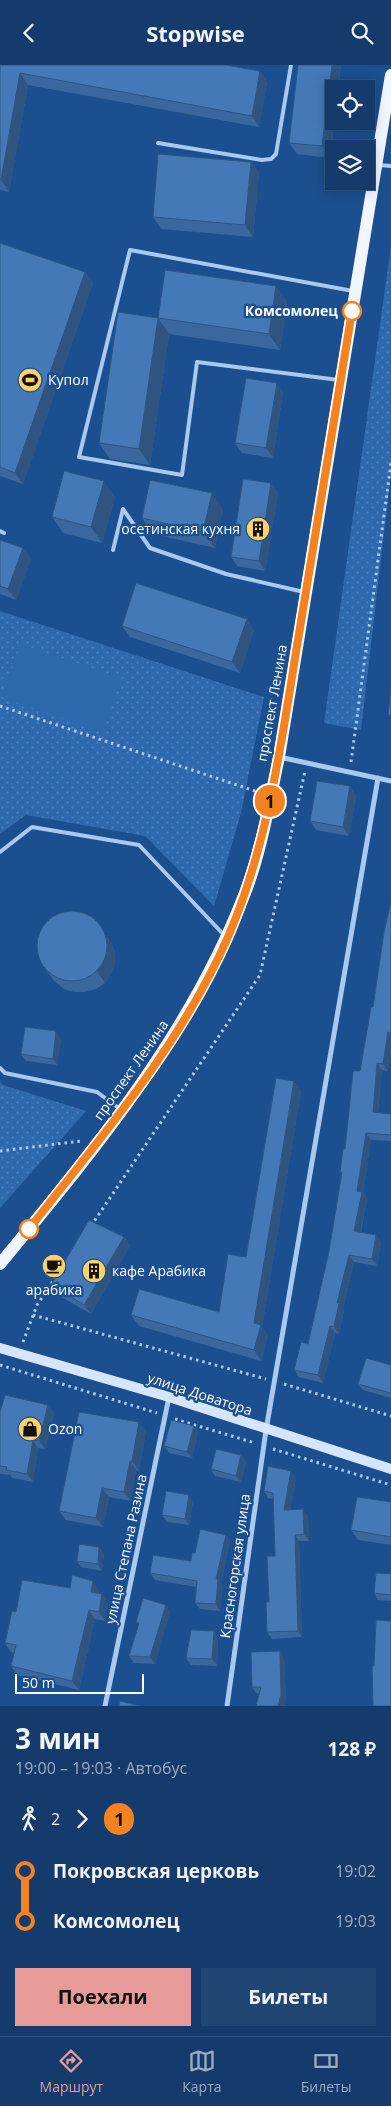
<!DOCTYPE html>
<html lang="ru">
<meta charset="utf-8">
<style>
body{margin:0;font-family:"Open Sans",sans-serif;background:#214673;color:#f1f3f6;height:100vh;display:flex;flex-direction:column;font-size:19px;white-space:nowrap}
*{box-sizing:border-box;margin:0}
p{font-size:16px;color:#9dadc1}
.icon{flex:none;width:28px;height:28px;fill:none;stroke:currentColor;stroke-width:2;stroke-linecap:round;stroke-linejoin:round}
.map{position:relative;height:1641px;overflow:hidden}
.sheet{display:flex;flex-direction:column;background:#143b6b;flex:1}
.sheet>*{flex:none}
.badge{padding:0 10px;border-radius:16px;font-size:18px;line-height:32px}
.fabs{position:absolute;left:325px;top:15px;display:grid;gap:10px}
.fabs a{display:grid;place-items:center;width:50px;height:50px;border-radius:0px;background:#143b6b;box-shadow:0 2px 12px #0003,0 0 0 1px #33557e;font-size:25px}
.scale{position:absolute;left:15px;bottom:12px;width:129px;box-sizing:border-box;padding-left:5px;border:2px solid #fff;border-top:0;font-size:14px;line-height:18px;white-space:nowrap;color:#fff;-webkit-text-stroke:4px #1b4f8f;paint-order:stroke}
.map>.badge{position:absolute;translate:-50% -50%;box-shadow:0 0 0 2px #fff}
.legs{display:flex;align-items:center;gap:8px;height:55px;padding:0 15px;font-size:16px}
.legs p{margin-inline-start:auto}
.summary{display:flex;align-items:center;justify-content:space-between;height:85px;padding:0 15px}
h1{font-size:28px;font-weight:700;line-height:38px}
.action{display:flex;gap:10px;margin-top:auto;padding:10px 15px}
.action a{flex:1;height:58px;border-radius:0px;background:#e69b98;color:#111;font-size:20px;font-weight:700;line-height:58px;text-align:center}
.action a+a{background:#214673;color:#f1f3f6}
ul{padding:0 15px;list-style:none}
li{display:flex;align-items:center;gap:18px;height:50px;font-size:19px}
li i{display:grid;place-items:center;width:8px;height:100%;margin:0 6px;background:currentColor}
li i::after{content:'';width:12px;height:12px;margin:-6px;border:4px solid;border-radius:50%;background:#143b6b}
li p{margin-inline-start:auto}
li:first-child i{background:linear-gradient(#0000 50%,currentColor 0)}
li:last-child i{background:linear-gradient(currentColor 50%,#0000 0)}
header{display:flex;justify-content:space-between;align-items:center;height:65px;padding:0 15px;background:#143b6b;font-size:22px;font-weight:700}
.menu{display:flex;justify-content:space-around;align-items:center;height:70px;border-top:1px solid #33557e;background:#143b6b;font-size:14px;color:#9dadc1}
.menu a{display:grid;justify-items:center;gap:2px}
.menu .active{color:#e69b98}
.map>svg:first-child{display:block}
</style>
<header><svg class="icon" aria-label="back" viewBox="0 0 24 24"><path d="M15 5l-7 7 7 7"/></svg>Stopwise<svg class="icon" aria-label="search" viewBox="0 0 24 24"><circle cx="10" cy="10" r="6"/><path d="M15 15l6 6"/></svg></header>
<div class="map">
<svg width="391" height="1641" viewBox="0 0 391 1641">
<defs>
<pattern id="park-dots" width="8" height="8" patternUnits="userSpaceOnUse" patternTransform="scale(1.25)"><rect width="8" height="8" fill="#2e69ad"/><path d="M2 2h.1M6 6h.1" fill="none" stroke="#4d80b9" stroke-width="1.8" stroke-linecap="round"/></pattern>
</defs>
<rect width="100%" height="100%" fill="#1b4f8f"/>
<path fill="url(#park-dots)" d="M 391,181 L 391,409 L 361,665 L 324,658 Z
M 0,546 L 264,632 L 241,748 L 214,841 L 145,771 L 26,750 L 0,769 Z
M 0,1016 L 3,1020 L 86,1046 L 0,1143 Z"/>
<path fill="#2e69ad" d="M 21,579 L 121,613 L 102,667 L 2,632 Z"/>
<g fill="none" stroke-linecap="round" stroke-linejoin="round">
<path stroke="#a9c9ee" stroke-width="3" stroke-dasharray="2.5 4" stroke-linecap="butt" d="M 0,641 L 258,727
M 351,697 L 391,398
M 0,1086 L 81,1076
M 91,1161 L 260,910 L 305,706
M 33,1250 L 266,1314
M 23,1277 L 37,1240 L 58,1209
M 0,1300 L 157,1348
M 284,1319 L 391,1351
M 175,1354 L 255,1378
M 273,1384 L 391,1420"/>
<path stroke="#a9c9ee" stroke-width="4" d="M 158,78 L 262,95 L 271,94 L 276,89 L 291,0
M 378,100 L 391,101
M 339,315 L 197,297 L 182,410 L 79,392 L 130,185 L 353,226
M 0,466 L 4,468
M 113,485 L 123,444 L 150,483 L 226,509 L 304,527
M 0,787 L 32,762 L 139,780 L 224,870
M 0,1003 L 5,1008 L 97,1027 L 120,1044"/>
<path stroke="#a9c9ee" stroke-width="5" d="M 279,692 L 391,716
M 105,1641 L 169,1332
M 227,1641 L 266,1365 L 378,713"/>
<path stroke="#d6e6fa" stroke-width="10" d="M 0,1283 L 169,1332 L 391,1404"/>
<path stroke="#f0f6ff" stroke-width="12" d="M 0,1199 C 95,1084 191,969 245,828 C 262,784 269,738 279,692 L 391,10"/>
</g>
<path fill="#3a679d" d="M 0,0 L 260,6 L 267,17 L 259,62 L 28,20 L 9,127 L 0,125 Z
M 298,0 L 341,0 L 330,93 L 297,89 L 289,78 Z
M 251,97 L 259,108 L 253,172 L 161,164 L 153,152 Z
M 0,178 L 85,207 L 93,218 L 23,419 L 0,411 Z
M 276,221 L 287,237 L 280,285 L 169,269 L 150,400 L 110,394 L 99,378 L 158,253 Z
M 283,327 L 273,393 L 242,388 L 235,378 Z
M 271,418 L 278,428 L 265,506 L 237,501 L 231,492 Z
M 115,432 L 102,478 L 63,468 L 52,452 Z
M 223,444 L 215,483 L 153,469 L 142,453 Z
M 0,475 L 23,483 L 31,494 L 16,535 L 0,529 Z
M 122,561 L 254,565 L 240,608 L 130,572 Z
M 350,721 L 356,731 L 349,771 L 316,765 L 310,756 Z
M 391,837 L 391,987 L 388,1006 L 382,1005 L 378,1048 L 391,1049 L 391,1076 L 371,1075 L 363,1128 L 367,1134 L 361,1167 L 376,1170 L 381,1177 L 377,1201 L 354,1197 L 343,1244 L 344,1245 L 339,1269 L 335,1268 L 323,1318 L 299,1312 L 294,1305 L 308,1279 L 329,1186 L 342,1109 L 340,1107 L 345,1084 L 373,942 Z
M 111,877 L 115,887 L 115,898 L 111,909 L 105,918 L 96,924 L 85,927 L 74,927 L 64,924 L 54,916 L 46,905 Z
M 61,973 L 57,1000 L 26,996 L 21,989 Z
M 294,1016 L 301,1026 L 262,1262 L 268,1270 L 261,1296 L 139,1261 L 131,1250 L 219,1247 L 246,1192 Z
M 124,1172 L 130,1181 L 91,1249 L 58,1230 L 51,1220 Z
M 391,1300 L 391,1333 L 363,1325 L 358,1319 Z
M 0,1347 L 54,1348 L 45,1384 L 38,1383 L 33,1417 L 12,1413 L 10,1410 L 0,1409 Z
M 194,1361 L 198,1367 L 192,1393 L 169,1388 L 164,1381 Z
M 146,1366 L 139,1406 L 136,1405 L 131,1436 L 109,1432 L 103,1462 L 66,1455 L 59,1446 Z
M 241,1390 L 246,1397 L 241,1417 L 215,1411 L 211,1404 Z
M 296,1412 L 290,1445 L 308,1451 L 309,1476 L 299,1476 L 302,1572 L 272,1574 L 267,1567 L 269,1537 L 275,1491 L 273,1434 L 268,1433 L 264,1426 Z
M 193,1437 L 189,1460 L 167,1457 L 162,1450 Z
M 391,1437 L 391,1480 L 358,1475 L 351,1465 Z
M 226,1470 L 230,1476 L 221,1518 L 223,1521 L 220,1546 L 200,1544 L 195,1538 L 196,1522 L 155,1515 L 150,1508 L 191,1496 L 195,1488 Z
M 99,1482 L 104,1489 L 102,1506 L 81,1502 L 77,1496 Z
M 391,1509 L 391,1536 L 378,1535 L 374,1528 Z
M 70,1523 L 99,1526 L 99,1528 L 108,1538 L 105,1556 L 95,1554 L 79,1625 L 17,1610 L 11,1601 L 14,1588 L 11,1587 L 5,1578 L 16,1547 Z
M 170,1546 L 155,1599 L 134,1598 L 129,1591 L 139,1560 L 136,1557 Z
M 214,1566 L 218,1573 L 217,1601 L 191,1600 L 186,1593 Z
M 284,1593 L 286,1636 L 284,1641 L 256,1641 L 259,1628 L 257,1629 L 252,1622 Z"/>
<path fill="#305480" d="M 332,0 L 341,0 L 338,24 L 334,24 L 334,56 L 330,93 L 322,81 Z
M 260,6 L 267,17 L 259,62 L 252,51 Z
M 20,8 L 28,20 L 9,127 L 1,115 Z
M 251,97 L 259,108 L 253,172 L 245,160 Z
M 85,207 L 93,218 L 23,419 L 15,408 Z
M 276,221 L 287,237 L 280,285 L 269,269 Z
M 158,253 L 169,269 L 150,400 L 139,384 Z
M 277,318 L 283,327 L 273,393 L 266,383 Z
M 104,416 L 115,432 L 102,478 L 91,462 Z
M 271,418 L 278,428 L 265,506 L 259,496 Z
M 212,428 L 223,444 L 215,483 L 203,467 Z
M 23,483 L 31,494 L 16,535 L 8,524 Z
M 247,554 L 254,565 L 240,608 L 232,597 Z
M 350,721 L 356,731 L 349,771 L 343,762 Z
M 103,865 L 111,877 L 115,887 L 115,898 L 111,909 L 105,918 L 97,906 Z
M 56,966 L 61,973 L 57,1000 L 53,994 Z
M 388,967 L 391,971 L 391,987 L 388,1006 L 383,999 Z
M 377,998 L 382,1005 L 377,1054 L 373,1047 Z
M 294,1016 L 301,1026 L 262,1262 L 268,1270 L 261,1296 L 254,1285 L 254,1258 Z
M 366,1068 L 371,1075 L 363,1128 L 367,1134 L 359,1173 L 354,1166 L 357,1126 Z
M 376,1170 L 381,1177 L 377,1201 L 372,1194 Z
M 124,1172 L 130,1181 L 91,1249 L 84,1240 Z
M 349,1190 L 354,1197 L 343,1244 L 344,1245 L 339,1269 L 334,1262 L 337,1238 Z
M 330,1261 L 335,1268 L 323,1318 L 318,1310 Z
M 48,1340 L 54,1348 L 45,1384 L 39,1376 Z
M 139,1357 L 146,1366 L 139,1406 L 132,1396 Z
M 194,1361 L 198,1367 L 192,1393 L 187,1387 Z
M 33,1375 L 38,1383 L 33,1417 L 27,1409 Z
M 241,1390 L 246,1397 L 241,1417 L 236,1411 Z
M 130,1396 L 136,1405 L 131,1436 L 124,1427 Z
M 291,1406 L 296,1412 L 289,1452 L 284,1445 Z
M 102,1423 L 109,1432 L 103,1462 L 96,1453 Z
M 189,1430 L 193,1437 L 189,1460 L 185,1454 Z
M 303,1444 L 308,1451 L 309,1476 L 304,1469 Z
M 226,1470 L 230,1476 L 221,1518 L 223,1521 L 220,1546 L 216,1539 L 216,1514 Z
M 295,1470 L 299,1476 L 302,1572 L 298,1566 Z
M 99,1482 L 104,1489 L 102,1506 L 98,1499 Z
M 93,1516 L 99,1526 L 98,1536 L 91,1527 Z
M 102,1529 L 108,1538 L 105,1556 L 99,1547 Z
M 166,1540 L 170,1546 L 155,1599 L 150,1592 Z
M 89,1545 L 95,1554 L 79,1625 L 72,1616 Z
M 214,1566 L 218,1573 L 217,1601 L 212,1594 Z
M 280,1586 L 284,1593 L 286,1636 L 284,1641 L 278,1641 Z"/>
<path fill="#4478b7" stroke="#305480" d="M 0,0 L 226,0 L 260,6 L 252,51 L 20,8 L 1,115 L 0,115 Z
M 298,0 L 332,0 L 322,81 L 289,78 Z
M 158,89 L 251,97 L 245,160 L 153,152 Z
M 0,178 L 85,207 L 15,408 L 0,402 Z
M 165,205 L 276,221 L 269,269 L 158,253 Z
M 118,247 L 158,253 L 139,384 L 99,378 Z
M 246,313 L 277,318 L 266,383 L 235,378 Z
M 64,406 L 104,416 L 91,462 L 52,452 Z
M 243,414 L 271,418 L 259,496 L 231,492 Z
M 150,415 L 212,428 L 203,467 L 142,453 Z
M 0,475 L 23,483 L 8,524 L 0,521 Z
M 136,518 L 247,554 L 232,597 L 122,561 Z
M 391,622 L 391,650 L 388,650 Z
M 317,716 L 350,721 L 343,762 L 310,756 Z
M 391,837 L 391,968 L 388,967 L 383,999 L 377,998 L 373,1047 L 391,1049 L 391,1070 L 366,1068 L 357,1126 L 362,1127 L 354,1166 L 376,1170 L 372,1194 L 349,1190 L 337,1238 L 339,1238 L 334,1262 L 330,1261 L 318,1310 L 294,1305 L 301,1277 L 308,1279 L 329,1186 L 342,1107 L 340,1107 L 343,1084 L 345,1084 L 353,1006 L 360,1006 L 371,942 L 373,942 L 384,867 Z
M37 881a35 35 0 1 1 70 0a35 35 0 1 1-70 0Z
M 25,962 L 56,966 L 53,994 L 21,989 Z
M 276,1013 L 294,1016 L 254,1258 L 261,1260 L 254,1285 L 131,1250 L 139,1224 L 219,1247 L 228,1189 L 246,1192 Z
M 89,1155 L 124,1172 L 84,1240 L 51,1220 Z
M 366,1293 L 391,1300 L 391,1328 L 358,1319 Z
M 5,1330 L 48,1340 L 39,1376 L 33,1375 L 27,1409 L 6,1405 L 7,1402 L 0,1401 L 0,1347 Z
M 79,1347 L 139,1357 L 132,1396 L 130,1396 L 124,1427 L 102,1423 L 96,1453 L 59,1446 Z
M 171,1355 L 194,1361 L 187,1387 L 164,1381 Z
M 216,1384 L 241,1390 L 236,1411 L 211,1404 Z
M 268,1401 L 291,1406 L 284,1445 L 303,1444 L 304,1469 L 295,1470 L 298,1566 L 267,1567 L 266,1537 L 269,1537 L 267,1491 L 275,1491 L 273,1428 L 264,1426 Z
M 166,1426 L 189,1430 L 185,1454 L 162,1450 Z
M 357,1432 L 391,1437 L 391,1472 L 351,1465 Z
M 200,1464 L 226,1470 L 216,1514 L 218,1514 L 216,1539 L 195,1538 L 197,1516 L 150,1508 L 153,1490 L 191,1496 L 192,1488 L 195,1488 Z
M 79,1479 L 99,1482 L 98,1499 L 77,1496 Z
M 376,1508 L 391,1509 L 391,1530 L 374,1528 Z
M 72,1510 L 93,1516 L 91,1527 L 102,1529 L 99,1547 L 89,1545 L 72,1616 L 11,1601 L 16,1580 L 5,1578 L 12,1546 L 16,1547 L 22,1515 L 70,1523 Z
M 143,1533 L 166,1540 L 150,1592 L 129,1591 L 139,1558 L 136,1557 Z
M 376,1555 L 391,1556 L 391,1641 L 373,1641 L 372,1601 L 374,1601 Z
M 191,1565 L 214,1566 L 212,1594 L 186,1593 Z
M 280,1586 L 281,1630 L 278,1641 L 256,1641 L 261,1622 L 252,1622 L 251,1587 Z
M 120,1636 L 140,1641 L 119,1641 Z"/>
<g fill="none" stroke-linecap="round" stroke-linejoin="round">
<g stroke="#fff" stroke-width="11">
<path id="line-1" d="M 29,1164 C 102,1071 180,981 228,872 C 268,780 281,679 297,581 C 315,469 334,358 352,246"/>
</g>
<use href="#line-1" stroke="#f58220" stroke-width="8"/>
</g>
<defs>
<g id="stadium-disc" transform="scale(1.25)"><circle r="9.5" fill="#ffd166" stroke="#1b4f8f"/><path d="M0-5a6.5 5 0 1 0 0 10a6.5 5 0 1 0 0-10ZM-3.5-1.8h7v3.6h-7Z" fill="#111"/></g>
<g id="building-disc" transform="scale(1.25)"><circle r="9.5" fill="#ffd166" stroke="#1b4f8f"/><path d="M-4-6H4V6H1V3H-1V6H-4ZM-2.5-4.3h1.7v1.8h-1.7ZM.8-4.3h1.7v1.8H.8ZM-2.5-1h1.7V.8h-1.7ZM.8-1h1.7V.8H.8Z" fill="#111"/></g>
<g id="cafe-disc" transform="scale(1.25)"><circle r="9.5" fill="#ffd166" stroke="#1b4f8f"/><path d="M-5.5-4.5H6V0H3Q3 3.5 0 3.5H-2.5Q-5.5 3.5-5.5 0ZM3-3.2v2h1.7v-2ZM-6 4.5H4V6H-6Z" fill="#111"/></g>
<g id="shop-disc" transform="scale(1.25)"><circle r="9.5" fill="#ffd166" stroke="#1b4f8f"/><path d="M-5-2.5h2.3a2.7 3.5 0 0 1 5.4 0H5L5.5 6h-11ZM-1.5-2.5h3a1.5 2.3 0 0 0-3 0Z" fill="#111"/></g>
</defs>
<g fill-rule="evenodd">
<use href="#stadium-disc" x="30" y="315"/>
<use href="#building-disc" x="258" y="464"/>
<use href="#cafe-disc" x="54" y="1201"/>
<use href="#building-disc" x="94" y="1206"/>
<use href="#shop-disc" x="30" y="1364"/>
</g>
<g fill="#fff" stroke="#f58220" stroke-width="2.5">
<circle cx="352" cy="246" r="9"/>
<circle cx="29" cy="1164" r="9"/>
</g>
<g text-anchor="middle" stroke-width="4.5" stroke-linejoin="round" paint-order="stroke">
<g font-size="14" font-weight="bold" fill="#fff" stroke="#1b4f8f" text-anchor="end">
<text x="338" y="251">Комсомолец</text>
</g>
<g font-size="14" fill="#fff" stroke="#1b4f8f" text-anchor="start">
<text x="48" y="320">Купол</text>
<text x="240" y="469" text-anchor="end">осетинская кухня</text>
<text x="112" y="1211">кафе Арабика</text>
<text x="54" y="1230" text-anchor="middle">арабика</text>
<text x="48" y="1369">Ozon</text>
</g>
<g font-size="14" fill="#fff" stroke="#1b4f8f">
<text transform="translate(272 638) rotate(-80)" y="5">проспект Ленина</text>
<text transform="translate(131 1005) rotate(-55)" y="5">проспект Ленина</text>
<text transform="translate(200 1329) rotate(18)" y="5">улица Доватора</text>
<text transform="translate(126 1484) rotate(-78)" y="5">улица Степана Разина</text>
<text transform="translate(235 1501) rotate(-82)" y="5">Красногорская улица</text>
</g>
</g>
</svg>
<div class="fabs">
<a><svg class="icon" aria-label="locate" viewBox="0 0 24 24"><circle cx="12" cy="12" r="6"/><path d="M12 2v4M12 18v4M2 12h4M18 12h4"/></svg></a>
<a><svg class="icon" aria-label="layers" viewBox="0 0 24 24"><path d="M12 4l9 5-9 5-9-5zM3 14l9 5 9-5"/></svg></a>
</div>
<div class="scale">50 m</div>
<b class="badge" style="left:270px;top:736px;background:#f58220;color:#111">1</b>
</div>
<section class="sheet">
<div class="summary"><div><h1>3 мин</h1><p>19:00 – 19:03 · Автобус</p></div><b>128 ₽</b></div>
<div class="legs"><svg class="icon" aria-label="walk" viewBox="0 0 24 24"><circle cx="13" cy="4" r="2"/><path d="M13 8l-2 6 4 7M11 14l-3 7M7 12l3-4h3l4 4"/></svg>2<svg class="icon" aria-label="forward" viewBox="0 0 24 24"><path d="M9 5l7 7-7 7"/></svg><b class="badge" style="background:#f58220;color:#111">1</b></div>
<ul>
<li><i style="color:#f58220"></i><b>Покровская церковь</b><p>19:02</p></li>
<li><i style="color:#f58220"></i><b>Комсомолец</b><p>19:03</p></li>
</ul>
<div class="action"><a>Поехали</a><a>Билеты</a></div>
</section>
<nav class="menu">
<a class="active"><svg class="icon" aria-label="directions" viewBox="0 0 24 24"><path d="M12 3l9 9-9 9-9-9zM9 14v-3h6M13 9l2 2-2 2"/></svg>Маршрут</a>
<a><svg class="icon" aria-label="map" viewBox="0 0 24 24"><path d="M3 6l6-2 6 2 6-2v14l-6 2-6-2-6 2zM9 4v14M15 6v14"/></svg>Карта</a>
<a><svg class="icon" aria-label="tickets" viewBox="0 0 24 24"><path d="M3 7h18v10H3zM15 7v10"/></svg>Билеты</a>
</nav>
